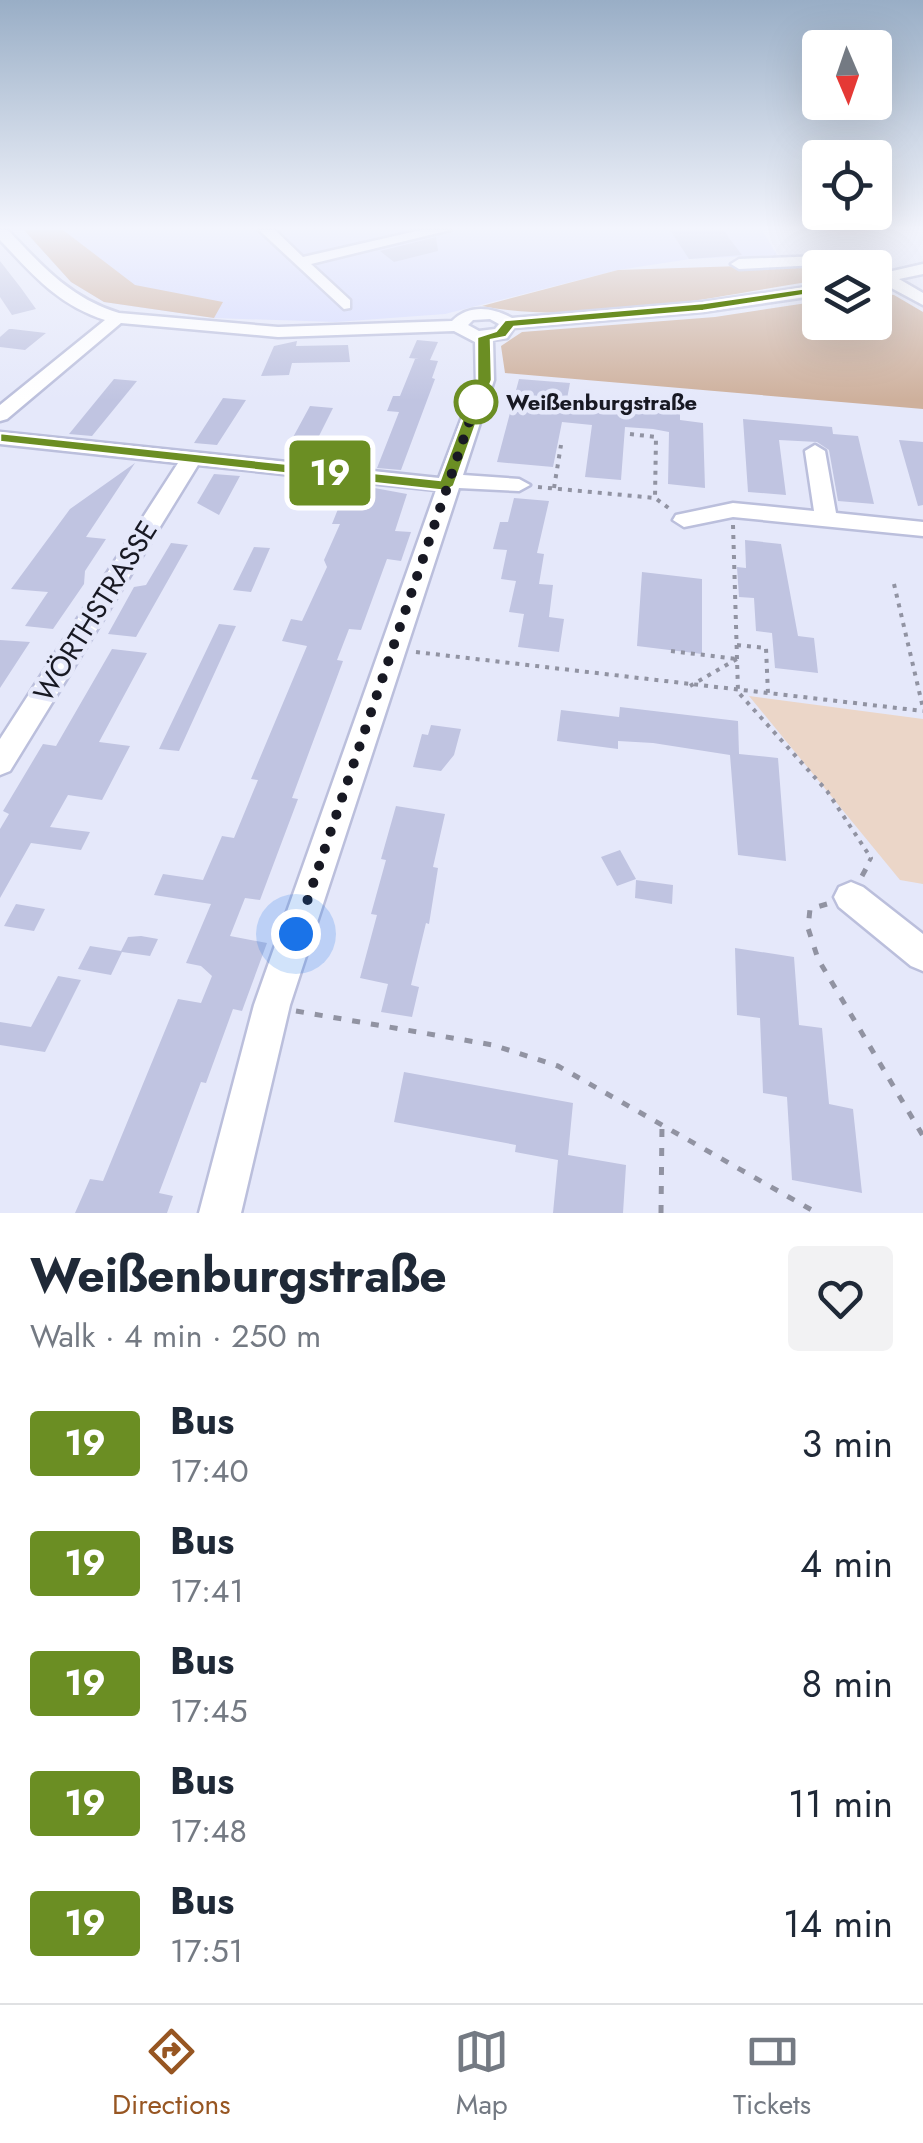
<!DOCTYPE html>
<meta charset="utf-8">
<style>
body{margin:0;font-family:Jost,sans-serif;background:#f2f2f3;color:#1f2937;height:100vh;display:flex;flex-direction:column;font-size:38px;white-space:nowrap}
*{box-sizing:border-box;margin:0}
p{font-size:32px;color:#747a83}
.icon{flex:none;width:55px;height:55px;fill:none;stroke:currentColor;stroke-width:2;stroke-linecap:round;stroke-linejoin:round}
.map{position:relative;height:1213px;overflow:hidden}
.sheet{display:flex;flex-direction:column;background:#fff;flex:1}
.sheet>*{flex:none}
.badge{padding:0 20px;border-radius:8px;font-size:35px;line-height:65px}
.needle{width:65px;rotate:178deg}
.tools{position:absolute;left:802px;top:30px;display:grid;gap:20px}
.tools a{display:grid;place-items:center;width:90px;height:90px;border-radius:10px;background:#fff;box-shadow:0 10px 40px #0002;font-size:50px}
.you{position:absolute;width:50px;height:50px;margin:-25px;border:8px solid #fff;border-radius:50%;background:#1a73e8;box-shadow:0 0 0 15px #1a73e833}
.map>.badge{position:absolute;translate:-50% -50%;box-shadow:0 0 0 5px #fff}
.round{display:grid;place-items:center;flex:none;width:105px;height:105px;border-radius:10px;background:#f2f2f3}
.head{display:flex;align-items:center;justify-content:space-between;height:170px;padding:0 30px}
h1{font-size:48px;font-weight:700;line-height:75px}
ul{padding:0;list-style:none}
li{display:flex;align-items:center;gap:30px;height:120px;padding:0 30px}
li div{flex:1}
li b{display:block;font-size:38px}
li em{font-style:normal}
li .badge{min-width:110px;font-weight:700;text-align:center}
.menu{display:flex;justify-content:space-around;align-items:center;height:140px;border-top:2px solid #e0e1e3;background:#fff;font-size:28px;color:#747a83}
.menu a{display:grid;justify-items:center;gap:5px}
.menu .active{color:#975622}
.map>svg:first-child{display:block}
</style>
<div class="map">
<svg width="923" height="1213" viewBox="0 0 923 1213">
<rect width="100%" height="100%" fill="#e5e8fa"/>
<path fill="#d4d9fe" d="M 24,230 L 762,230 L 777,255 L 690,259 L 618,270 L 445,314 L 336,322 L 214,318 L 104,302 L 71,282 Z"/>
<path fill="#ebd6c8" d="M 749,696 L 923,719 L 923,884 L 900,880 Z"/>
<path fill="#ceb09c" d="M 24,230 L 63,230 L 135,285 L 223,302 L 214,318 L 104,302 L 71,282 Z
M 837,263 L 846,267 L 820,268 L 820,280 C 717,296 584,326 482,306 L 618,270 Z
M 875,293 L 894,295 L 923,312 L 923,409 L 505,373 L 501,346 L 522,332 L 715,317 L 820,301 L 820,322 L 875,322 Z"/>
<path fill="#c0c4e1" d="M 670,230 L 723,230 L 742,255 L 689,259 Z
M 436,237 L 438,251 L 394,262 L 380,251 Z
M 0,261 L 21,288 L 36,309 L 12,315 L 0,297 Z
M 9,329 L 12,329 L 46,333 L 25,350 L 0,347 L 0,337 Z
M 417,340 L 438,342 L 430,360 L 438,361 L 432,378 L 435,379 L 401,470 L 377,468 L 399,412 L 387,411 L 393,396 L 400,396 L 415,359 L 419,359 L 409,358 Z
M 297,341 L 296,346 L 348,345 L 350,362 L 292,363 L 289,375 L 261,376 L 274,346 Z
M 114,379 L 137,381 L 92,436 L 69,434 Z
M 519,379 L 570,383 L 566,404 L 680,414 L 680,420 L 703,423 L 705,488 L 668,484 L 669,432 L 653,429 L 625,427 L 621,480 L 585,477 L 592,425 L 562,422 L 553,467 L 497,462 Z
M 223,398 L 246,400 L 217,445 L 194,443 Z
M 310,406 L 333,408 L 310,454 L 285,452 Z
M 743,419 L 832,427 L 833,434 L 858,436 L 874,504 L 838,501 L 829,450 L 817,442 L 779,440 L 786,495 L 748,492 Z
M 899,440 L 923,442 L 923,505 L 918,506 Z
M 135,463 L 86,537 L 106,539 L 85,571 L 84,584 L 53,629 L 25,626 L 48,592 L 11,589 L 70,509 Z
M 214,474 L 240,476 L 219,515 L 197,503 Z
M 330,486 L 368,490 L 369,487 L 407,494 L 395,531 L 411,532 L 401,561 L 387,559 L 361,630 L 349,629 L 337,660 L 343,661 L 292,798 L 298,799 L 260,900 L 245,898 L 230,936 L 267,943 L 242,1011 L 233,1009 L 206,1083 L 201,1082 L 159,1193 L 173,1196 L 167,1213 L 75,1213 L 90,1179 L 103,1181 L 178,999 L 201,1003 L 212,976 L 201,966 L 186,963 L 211,904 L 154,895 L 163,874 L 203,880 L 222,836 L 234,838 L 258,780 L 251,779 L 307,646 L 282,641 L 291,619 L 302,621 L 327,567 L 324,560 L 340,524 L 332,524 L 340,504 L 322,504 Z
M 514,498 L 549,501 L 537,553 L 544,554 L 539,584 L 553,585 L 549,617 L 564,619 L 559,652 L 518,647 L 524,614 L 509,612 L 516,581 L 501,579 L 507,550 L 493,549 L 500,522 L 508,522 Z
M 745,540 L 781,544 L 798,636 L 814,638 L 818,673 L 775,668 L 772,633 L 756,631 L 754,598 L 739,597 L 737,567 L 746,568 Z
M 171,543 L 188,545 L 136,637 L 108,634 L 134,587 L 146,585 Z
M 254,547 L 270,548 L 251,592 L 233,590 Z
M 642,572 L 702,579 L 702,654 L 637,646 Z
M 219,624 L 236,626 L 179,751 L 159,749 Z
M 0,640 L 30,642 L 0,688 Z
M 112,649 L 147,653 L 99,742 L 130,746 L 102,800 L 68,795 L 50,827 L 90,832 L 81,850 L 31,843 L 0,898 L 0,829 L 9,814 L 3,811 L 43,744 L 56,746 Z
M 620,707 L 738,721 L 739,754 L 778,758 L 786,861 L 738,855 L 730,755 L 653,743 L 618,741 L 618,749 L 557,741 L 561,710 L 619,717 Z
M 431,725 L 461,729 L 454,755 L 441,771 L 413,767 L 422,734 L 428,735 Z
M 396,806 L 445,814 L 433,867 L 438,868 L 429,924 L 426,923 L 411,985 L 419,987 L 412,1017 L 381,1012 L 388,984 L 360,978 L 377,915 L 371,914 L 386,860 L 381,859 Z
M 620,850 L 636,879 L 617,886 L 601,857 Z
M 636,880 L 673,885 L 672,904 L 635,898 Z
M 16,904 L 45,909 L 34,931 L 4,926 Z
M 141,936 L 158,939 L 150,956 L 122,952 L 111,975 L 78,969 L 90,946 L 121,951 L 128,937 Z
M 735,948 L 794,957 L 799,1025 L 822,1028 L 829,1104 L 853,1109 L 862,1193 L 792,1180 L 787,1097 L 763,1093 L 760,1018 L 737,1015 Z
M 58,976 L 81,980 L 45,1052 L 0,1045 L 0,1022 L 31,1027 Z
M 404,1072 L 573,1103 L 568,1155 L 626,1165 L 623,1213 L 553,1213 L 558,1160 L 515,1152 L 516,1145 L 394,1122 Z"/>
<g fill="none" stroke-linecap="round" stroke-linejoin="round">
<g stroke="#bbbfdc" stroke-width="5">
<path id="minor" d="M 0,230 L 8,230 C 42,266 70,298 119,313 L 278,327 L 452,321 C 469,304 492,307 512,318 L 703,302 L 820,285 L 820,295 L 703,312 L 514,328 L 507,338 L 493,340 L 494,380 L 463,475 L 519,479 L 530,485 L 519,491 L 459,488 L 290,1005 L 241,1213 L 199,1213 L 254,1005 L 436,490 L 198,465 L 10,771 L 0,775 L 0,739 L 178,463 L 0,444 L 0,432 L 439,478 L 476,380 L 475,342 L 454,331 L 278,337 L 121,323 L 7,419 L 0,421 L 0,405 L 105,320 C 58,305 32,274 0,240 ZM 490,319 L 499,324 L 495,329 L 479,331 L 468,325 L 473,320 Z
M 259,230 L 275,230 L 303,257 L 421,230 L 450,230 L 311,264 L 350,300 L 350,308 L 344,309 Z
M 875,254 L 880,256 L 880,262 L 739,269 L 731,264 L 739,259 Z
M 923,264 L 923,274 L 899,279 L 923,293 L 923,305 L 882,283 L 875,285 L 875,275 Z
M 815,445 L 825,451 L 836,513 L 923,522 L 923,536 L 733,517 L 684,527 L 673,520 L 676,515 L 733,503 L 814,511 L 805,451 Z
M 851,882 L 863,887 L 923,934 L 923,971 L 911,966 L 839,907 L 834,897 L 839,887 Z"/>
</g>
<path stroke="#9193a2" stroke-width="4" stroke-dasharray="4 6" stroke-linecap="butt" d="M 630,434 L 656,437 L 655,498
M 538,487 L 655,498 L 670,509
M 554,488 L 561,445
M 733,525 L 738,692 L 827,791 L 871,858 L 867,865
M 894,584 L 923,708
M 737,645 L 766,648 L 768,694
M 671,651 L 737,659
M 416,652 L 923,711
M 690,686 L 737,659"/>
<path stroke="#9193a2" stroke-width="5" stroke-dasharray="8 11" stroke-linecap="butt" d="M 862,876 L 869,863
M 827,904 L 810,909 L 808,928 L 818,959 L 923,1136
M 296,1011 L 493,1045 L 558,1066 L 817,1213
M 661,1213 L 662,1125"/>
<use href="#minor" fill="#fff" fill-rule="evenodd"/>
</g>
<linearGradient id="sky" x2="0" y2="1"><stop stop-color="#99aec6"/><stop offset="0.57" stop-color="#f3f5fd"/><stop offset="1" stop-color="#f3f5fd" stop-opacity="0"/></linearGradient>
<rect width="923" height="400" fill="url(#sky)"/>
<path fill="#6b8e23" stroke="#fff" stroke-width="2.5" d="M 820,286 L 824,287 L 824,292 L 703,311 L 514,327 L 506,337 L 491,340 L 492,380 L 454,486 L 446,491 L 0,442 L 0,433 L 440,480 L 477,380 L 477,337 L 496,331 L 505,320 L 703,303 Z"/>
<g fill="none" stroke-linecap="round" stroke-linejoin="round">
<path stroke="#181923" stroke-width="10" stroke-dasharray="0 18" d="M 296,934 L 476,402"/>
</g>
<circle fill="#fff" stroke="#6b8e23" stroke-width="5" cx="476" cy="402" r="20"/>
<g text-anchor="middle" stroke-width="9" stroke-linejoin="round" paint-order="stroke">
<g font-size="22" font-weight="bold" fill="#181923" stroke="#e5e8fa" text-anchor="start">
<text x="506" y="410">Weißenburgstraße</text>
</g>
<g font-size="28" fill="#181923" stroke="#e5e8fa">
<text transform="translate(95 611) rotate(-58)" y="10">WÖRTHSTRASSE</text>
</g>
</g>
</svg>
<div class="tools">
<a><svg class="needle" viewBox="-14 -14 28 28"><path d="M0-13l5 13h-10z" fill="#e53935"/><path d="M0 13l5-13h-10z" fill="#747a83"/></svg></a>
<a><svg class="icon" aria-label="locate" viewBox="0 0 24 24"><circle cx="12" cy="12" r="6"/><path d="M12 2v4M12 18v4M2 12h4M18 12h4"/></svg></a>
<a><svg class="icon" aria-label="layers" viewBox="0 0 24 24"><path d="M12 4l9 5-9 5-9-5zM3 14l9 5 9-5"/></svg></a>
</div>
<div class="you" style="left:296px;top:934px"></div>
<b class="badge" style="left:330px;top:473px;background:#6b8e23;color:#fff">19</b>
</div>
<section class="sheet">
<div class="head"><div><h1>Weißenburgstraße</h1><p>Walk · 4 min · 250 m</p></div><a class="round"><svg class="icon" aria-label="heart" viewBox="0 0 24 24"><path d="M12 20l-8-8c-3-5 5-10 8-4 3-6 11-1 8 4z"/></svg></a></div>
<ul>
<li><span class="badge" style="background:#6b8e23;color:#fff">19</span><div><b>Bus</b><p>17:40</p></div><em>3 min</em></li>
<li><span class="badge" style="background:#6b8e23;color:#fff">19</span><div><b>Bus</b><p>17:41</p></div><em>4 min</em></li>
<li><span class="badge" style="background:#6b8e23;color:#fff">19</span><div><b>Bus</b><p>17:45</p></div><em>8 min</em></li>
<li><span class="badge" style="background:#6b8e23;color:#fff">19</span><div><b>Bus</b><p>17:48</p></div><em>11 min</em></li>
<li><span class="badge" style="background:#6b8e23;color:#fff">19</span><div><b>Bus</b><p>17:51</p></div><em>14 min</em></li>
</ul>
</section>
<nav class="menu">
<a class="active"><svg class="icon" aria-label="directions" viewBox="0 0 24 24"><path d="M12 3l9 9-9 9-9-9zM9 14v-3h6M13 9l2 2-2 2"/></svg>Directions</a>
<a><svg class="icon" aria-label="map" viewBox="0 0 24 24"><path d="M3 6l6-2 6 2 6-2v14l-6 2-6-2-6 2zM9 4v14M15 6v14"/></svg>Map</a>
<a><svg class="icon" aria-label="tickets" viewBox="0 0 24 24"><path d="M3 7h18v10H3zM15 7v10"/></svg>Tickets</a>
</nav>
